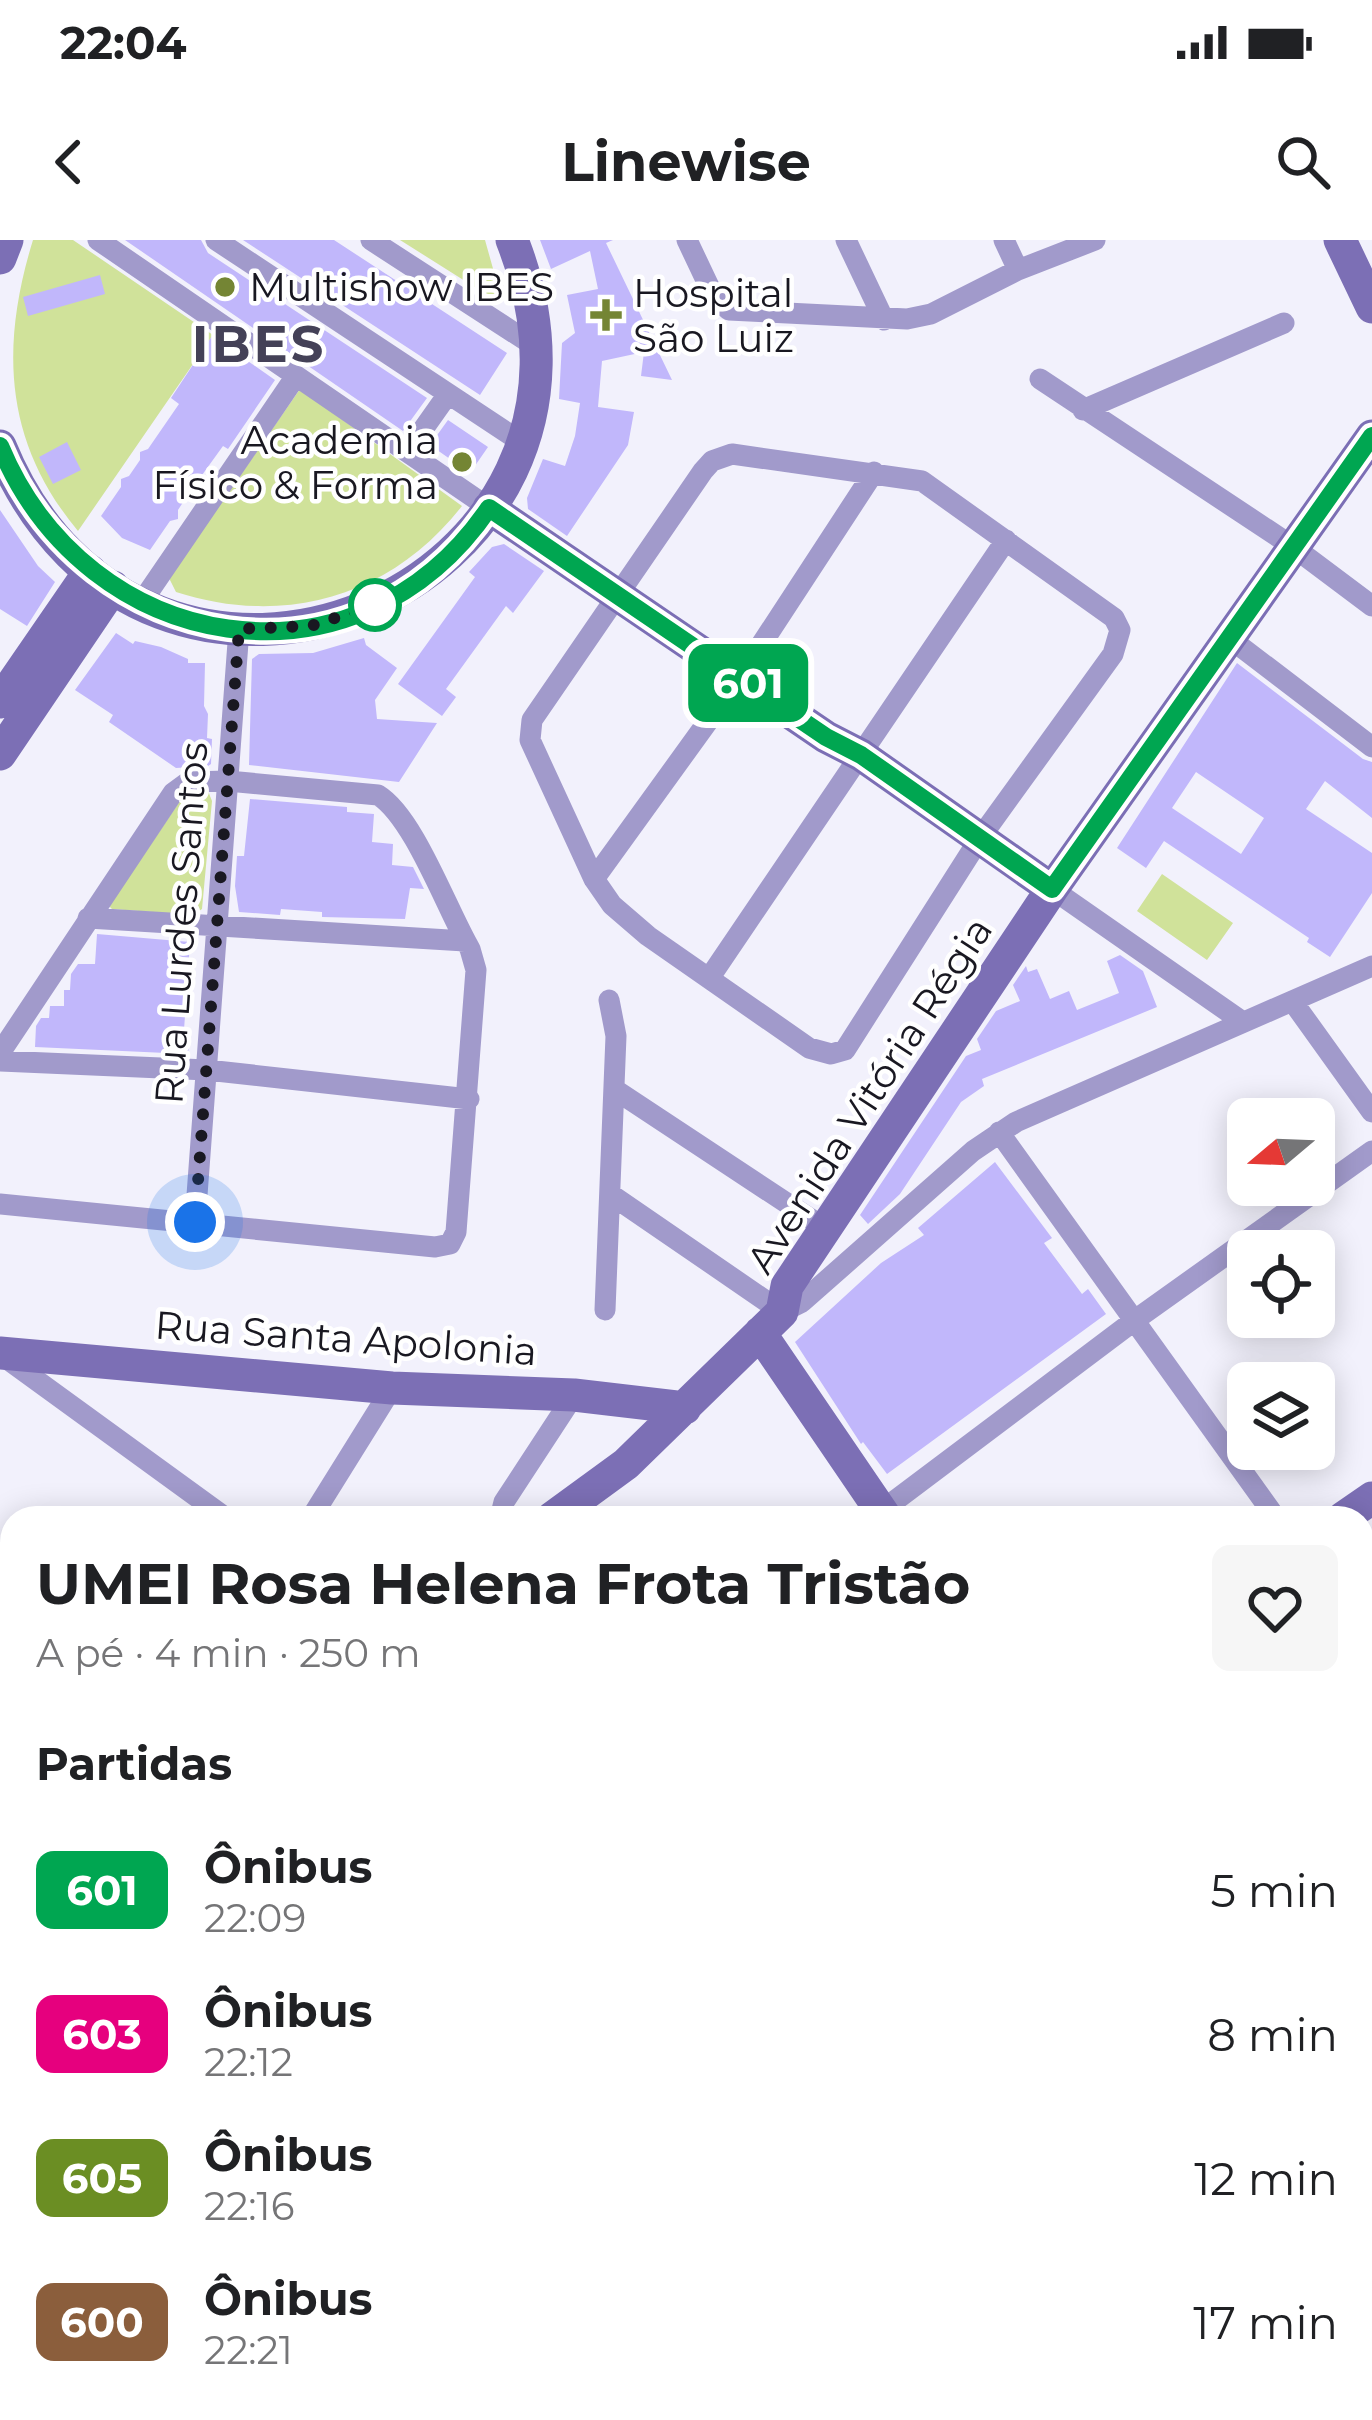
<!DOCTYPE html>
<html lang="pt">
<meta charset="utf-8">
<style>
body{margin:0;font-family:Montserrat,sans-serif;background:#f6f6f6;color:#202124;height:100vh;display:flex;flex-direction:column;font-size:45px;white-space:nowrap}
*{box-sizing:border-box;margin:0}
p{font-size:39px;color:#757577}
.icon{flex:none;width:66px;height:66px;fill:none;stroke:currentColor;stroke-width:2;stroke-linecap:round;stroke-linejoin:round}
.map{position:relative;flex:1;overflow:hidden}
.drawer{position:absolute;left:0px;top:1266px;width:1374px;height:915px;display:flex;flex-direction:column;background:#fff;border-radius:36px 36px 0 0;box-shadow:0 6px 30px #0003}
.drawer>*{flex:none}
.badge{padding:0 24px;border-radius:18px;font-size:42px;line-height:78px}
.needle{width:78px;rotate:251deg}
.controls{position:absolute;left:1227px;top:858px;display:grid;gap:24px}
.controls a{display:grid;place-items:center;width:108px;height:108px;border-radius:18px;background:#fff;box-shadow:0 6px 30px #0003;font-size:60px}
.you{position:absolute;width:60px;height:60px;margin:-30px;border:9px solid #fff;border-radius:50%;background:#1a73e8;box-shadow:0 0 0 18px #1a73e833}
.map>.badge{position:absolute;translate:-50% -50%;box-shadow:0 0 0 6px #fff}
h2{padding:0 36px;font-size:45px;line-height:108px}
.round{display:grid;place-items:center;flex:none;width:126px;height:126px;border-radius:18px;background:#f6f6f6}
.summary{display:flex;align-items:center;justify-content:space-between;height:204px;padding:0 36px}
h1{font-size:57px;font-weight:700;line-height:90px}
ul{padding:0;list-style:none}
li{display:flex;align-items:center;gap:36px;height:144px;padding:0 36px}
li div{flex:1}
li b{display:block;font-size:45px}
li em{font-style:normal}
li .badge{min-width:132px;font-weight:700;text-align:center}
.status{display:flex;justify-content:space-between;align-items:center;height:84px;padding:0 60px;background:#fff;direction:ltr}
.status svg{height:33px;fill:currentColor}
header{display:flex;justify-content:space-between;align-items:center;height:156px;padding:0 36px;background:#fff;font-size:54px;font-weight:700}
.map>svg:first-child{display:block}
</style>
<div class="status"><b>22:04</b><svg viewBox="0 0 49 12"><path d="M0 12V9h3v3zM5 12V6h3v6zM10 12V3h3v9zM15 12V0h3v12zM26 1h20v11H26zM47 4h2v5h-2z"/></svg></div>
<header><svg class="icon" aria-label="back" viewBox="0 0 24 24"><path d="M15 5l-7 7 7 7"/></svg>Linewise<svg class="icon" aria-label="search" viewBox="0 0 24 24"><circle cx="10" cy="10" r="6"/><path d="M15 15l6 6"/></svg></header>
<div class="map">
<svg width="1372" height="2180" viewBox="0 0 1372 2180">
<rect width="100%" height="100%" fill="#f2f1fc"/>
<path fill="#d0e29a" d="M 33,0 L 73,0 L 213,95 L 78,291 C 4,202 0,107 33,0 Z
M 400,0 L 485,0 L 499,50 L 493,55 L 484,53 Z
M 300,149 L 462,266 C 391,357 284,387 176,352 L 169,338 Z
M 208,551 L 212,561 L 202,669 L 193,675 L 112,669 L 109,666 L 186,552 Z
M 1162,634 L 1233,683 L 1207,720 L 1137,671 Z"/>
<path fill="#c1b7fb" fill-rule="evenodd" d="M 125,0 L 201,0 L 208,13 L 427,158 L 403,191 Z
M 243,0 L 334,0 L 507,113 L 480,155 Z
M 540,0 L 613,0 L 606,3 L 672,140 L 641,136 L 644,112 L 602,121 L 598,167 L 634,172 L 628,205 L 567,296 L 528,269 L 527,258 L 543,219 L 565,226 L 575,196 L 580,163 L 559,159 L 562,103 L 575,93 L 567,55 L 598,49 L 590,11 L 551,29 Z
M 100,35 L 105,54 L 28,76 L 23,57 Z
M 212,96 L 275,140 L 228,209 L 223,206 L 197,242 L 197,251 L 189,253 L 178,270 L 178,279 L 170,281 L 150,310 L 122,298 L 101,276 L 121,247 L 121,239 L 129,236 L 140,220 L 140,212 L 148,209 L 179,164 L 171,158 Z
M 448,180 L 488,207 L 470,233 L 430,205 Z
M 67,202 L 81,230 L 53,244 L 39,217 Z
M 0,270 L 38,326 L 55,342 L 27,386 L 0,369 Z
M 504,304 L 544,331 L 513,373 L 506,366 L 446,449 L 456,457 L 442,476 L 398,444 L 475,337 L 469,332 L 492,307 Z
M 116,393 L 133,404 L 135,401 L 161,407 L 188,419 L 188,423 L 205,423 L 204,466 L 208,474 L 207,498 L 212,499 L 211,524 L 208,526 L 176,528 L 109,482 L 113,475 L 75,450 Z
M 364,398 L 366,405 L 397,428 L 375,460 L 377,479 L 437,483 L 399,542 L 249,525 L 252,419 L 259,414 L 313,413 Z
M 1237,423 L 1363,519 L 1372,522 L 1372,578 L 1325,541 L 1306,569 L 1372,613 L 1372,653 L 1330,717 L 1307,702 L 1309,698 L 1164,601 L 1146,628 L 1117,608 ZM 1196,532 L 1264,578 L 1241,614 L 1172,568 Z
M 250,559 L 347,567 L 347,572 L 374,574 L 372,602 L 393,604 L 392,625 L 413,627 L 424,649 L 410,648 L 405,679 L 322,677 L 322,672 L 281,669 L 280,675 L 239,672 L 235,646 L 237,616 L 244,616 Z
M 97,694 L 190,702 L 184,790 L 191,790 L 188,814 L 35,807 L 36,786 L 41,778 L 49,778 L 50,766 L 64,766 L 64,750 L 70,750 L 71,734 L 78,724 L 95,724 Z
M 1120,715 L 1143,731 L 1157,767 L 982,839 L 984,846 L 961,862 L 900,954 L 868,984 L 860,975 L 966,816 L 981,810 L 977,799 L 996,771 L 1020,761 L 1013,745 L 1026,726 L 1028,732 L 1037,729 L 1050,759 L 1069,751 L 1077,770 L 1119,753 L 1107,721 Z
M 995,922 L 1052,998 L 1044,1003 L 1082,1054 L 1088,1049 L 1106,1074 L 887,1234 L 863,1202 L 861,1204 L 795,1102 L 881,1023 L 924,995 L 918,988 Z"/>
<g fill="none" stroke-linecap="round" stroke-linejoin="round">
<path stroke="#a19acb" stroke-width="21" d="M 98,0 L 489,268
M 216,0 L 521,202
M 371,0 L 536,107
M 687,0 L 714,57 L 729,70 L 907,79 L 931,74 L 1018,30 L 1095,0
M 846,0 L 884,80
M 1004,0 L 1018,30
M 1040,139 L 1292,306 L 1372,366
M 1083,170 L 1284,83
M 407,212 L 448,154
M 732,214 L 922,241 L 1114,378 L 1120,390 L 1113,414 L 980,598 L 845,810 L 831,814 L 809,808 L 648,696 L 612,665 L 594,639 L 530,500 L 532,480 L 703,231 L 712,221 Z
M 141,363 L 296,136
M 1228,397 L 1372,507
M 594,639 L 740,437 L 874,232
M 1052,649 L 1243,782
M 88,678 L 465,701
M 710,737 L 1006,300
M 1293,762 L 1372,872
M 0,813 L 173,553 L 188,542 L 228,541 L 378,555 C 414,577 447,670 470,709 L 476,730 L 456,992 L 450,1004 L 435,1007 L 0,964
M 0,821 L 207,830 L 469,859
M 614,849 L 826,989
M 999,892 L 1276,1278
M 610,954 L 782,1072 L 802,1062 L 973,911 L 1016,882 L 1372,726
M 195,982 L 239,389
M 605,1070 L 616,796 L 609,760
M 3,1116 L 226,1278
M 311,1278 L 392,1148
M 500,1278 L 504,1262 L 574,1155
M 872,1278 L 1135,1080 L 1372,911
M 0,1312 L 12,1320
M 1362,1401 L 1372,1415
M 0,1449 L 12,1446
M 1362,1481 L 1372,1474
M 0,1641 L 12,1650
M 1362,1695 L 1372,1688
M 0,1891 L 12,1883
M 1362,1917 L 1372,1909
M 1362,2137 L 1372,2131
M 765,2169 L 777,2180
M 1138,2169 L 1145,2180
M 708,2180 L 715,2169
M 995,2180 L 1011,2169
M 1288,2180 L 1306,2169"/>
<path stroke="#7c6fb5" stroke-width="33" d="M 1340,0 L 1372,67
M 0,18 L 7,0
M 0,206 C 145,560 652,353 512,0
M 489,268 L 826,497 L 861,515 L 1052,649
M 0,462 L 90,331
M 0,514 L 113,347
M 760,1093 L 886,1278
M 0,1113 L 392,1148 L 574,1155 L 685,1168
M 552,1278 L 626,1224 L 782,1072 L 787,1046 L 1052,649 L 1372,196
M 1343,1278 L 1372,1258
M 0,1554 L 12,1551
M 1362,1939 L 1372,1953"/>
<path stroke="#624fa4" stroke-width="36" d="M 0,1978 L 12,1986
M 0,2048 L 12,2056
M 168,2169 L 183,2180
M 277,2169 L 291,2180
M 245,2180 L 250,2169"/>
</g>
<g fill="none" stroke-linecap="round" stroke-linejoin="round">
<g stroke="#fff" stroke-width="27">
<path id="line" d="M 0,206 C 87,416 357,462 489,268 L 826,497 L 861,515 L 1052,649 L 1372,196"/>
</g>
<use href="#line" stroke="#00a651" stroke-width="18"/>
<path stroke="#191821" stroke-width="12" stroke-dasharray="0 21.6" d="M 195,982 L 239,389 L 311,386 L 375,365"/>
</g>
<g fill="#748534" stroke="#fff" stroke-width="4.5">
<circle cx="225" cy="47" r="12"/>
<path d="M600 57h12v12h12v12h-12v12h-12v-12h-12v-12h12z"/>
<circle cx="462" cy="222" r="12"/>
</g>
<circle fill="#fff" stroke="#00a651" stroke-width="6" cx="375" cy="365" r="24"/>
<g text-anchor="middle" stroke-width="9" stroke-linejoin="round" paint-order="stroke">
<g font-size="39" fill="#191821" stroke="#fff" text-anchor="start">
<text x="249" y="61">Multishow IBES</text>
<text x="633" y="67">Hospital<tspan x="633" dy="45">São Luiz</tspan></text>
<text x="438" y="214" text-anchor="end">Academia<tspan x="438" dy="45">Físico &amp; Forma</tspan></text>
</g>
<g font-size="39" fill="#191821" stroke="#fff">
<text transform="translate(181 683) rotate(-86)" y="14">Rua Lurdes Santos</text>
<text transform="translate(869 855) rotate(-57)" y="14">Avenida Vitória Régia</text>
<text transform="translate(346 1098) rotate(4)" y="14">Rua Santa Apolonia</text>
</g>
<g font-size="51" font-weight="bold" letter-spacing="3" fill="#444157" stroke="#fff">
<text x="259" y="122">IBES</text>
</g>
</g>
</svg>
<div class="controls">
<a><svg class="needle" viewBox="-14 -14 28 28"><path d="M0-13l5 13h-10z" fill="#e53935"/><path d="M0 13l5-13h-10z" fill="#757577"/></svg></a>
<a><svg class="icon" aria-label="locate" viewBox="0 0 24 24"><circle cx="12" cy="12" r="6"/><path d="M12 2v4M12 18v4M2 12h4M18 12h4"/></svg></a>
<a><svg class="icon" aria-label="layers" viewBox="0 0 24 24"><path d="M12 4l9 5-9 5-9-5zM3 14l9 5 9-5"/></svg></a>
</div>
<div class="you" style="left:195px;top:982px"></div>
<b class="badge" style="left:748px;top:443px;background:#00a651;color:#fff">601</b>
<section class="drawer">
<div class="summary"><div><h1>UMEI Rosa Helena Frota Tristão</h1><p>A pé · 4 min · 250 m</p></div><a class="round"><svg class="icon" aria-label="heart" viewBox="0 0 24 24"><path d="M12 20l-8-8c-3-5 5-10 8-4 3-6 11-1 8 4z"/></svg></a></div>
<h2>Partidas</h2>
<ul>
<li><span class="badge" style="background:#00a651;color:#fff">601</span><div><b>Ônibus</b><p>22:09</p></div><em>5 min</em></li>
<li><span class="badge" style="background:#e6007e;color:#fff">603</span><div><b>Ônibus</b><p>22:12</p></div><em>8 min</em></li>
<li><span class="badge" style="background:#6b8e23;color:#fff">605</span><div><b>Ônibus</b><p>22:16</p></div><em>12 min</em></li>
<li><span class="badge" style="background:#8b5e3c;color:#fff">600</span><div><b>Ônibus</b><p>22:21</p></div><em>17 min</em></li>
</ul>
</section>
</div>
